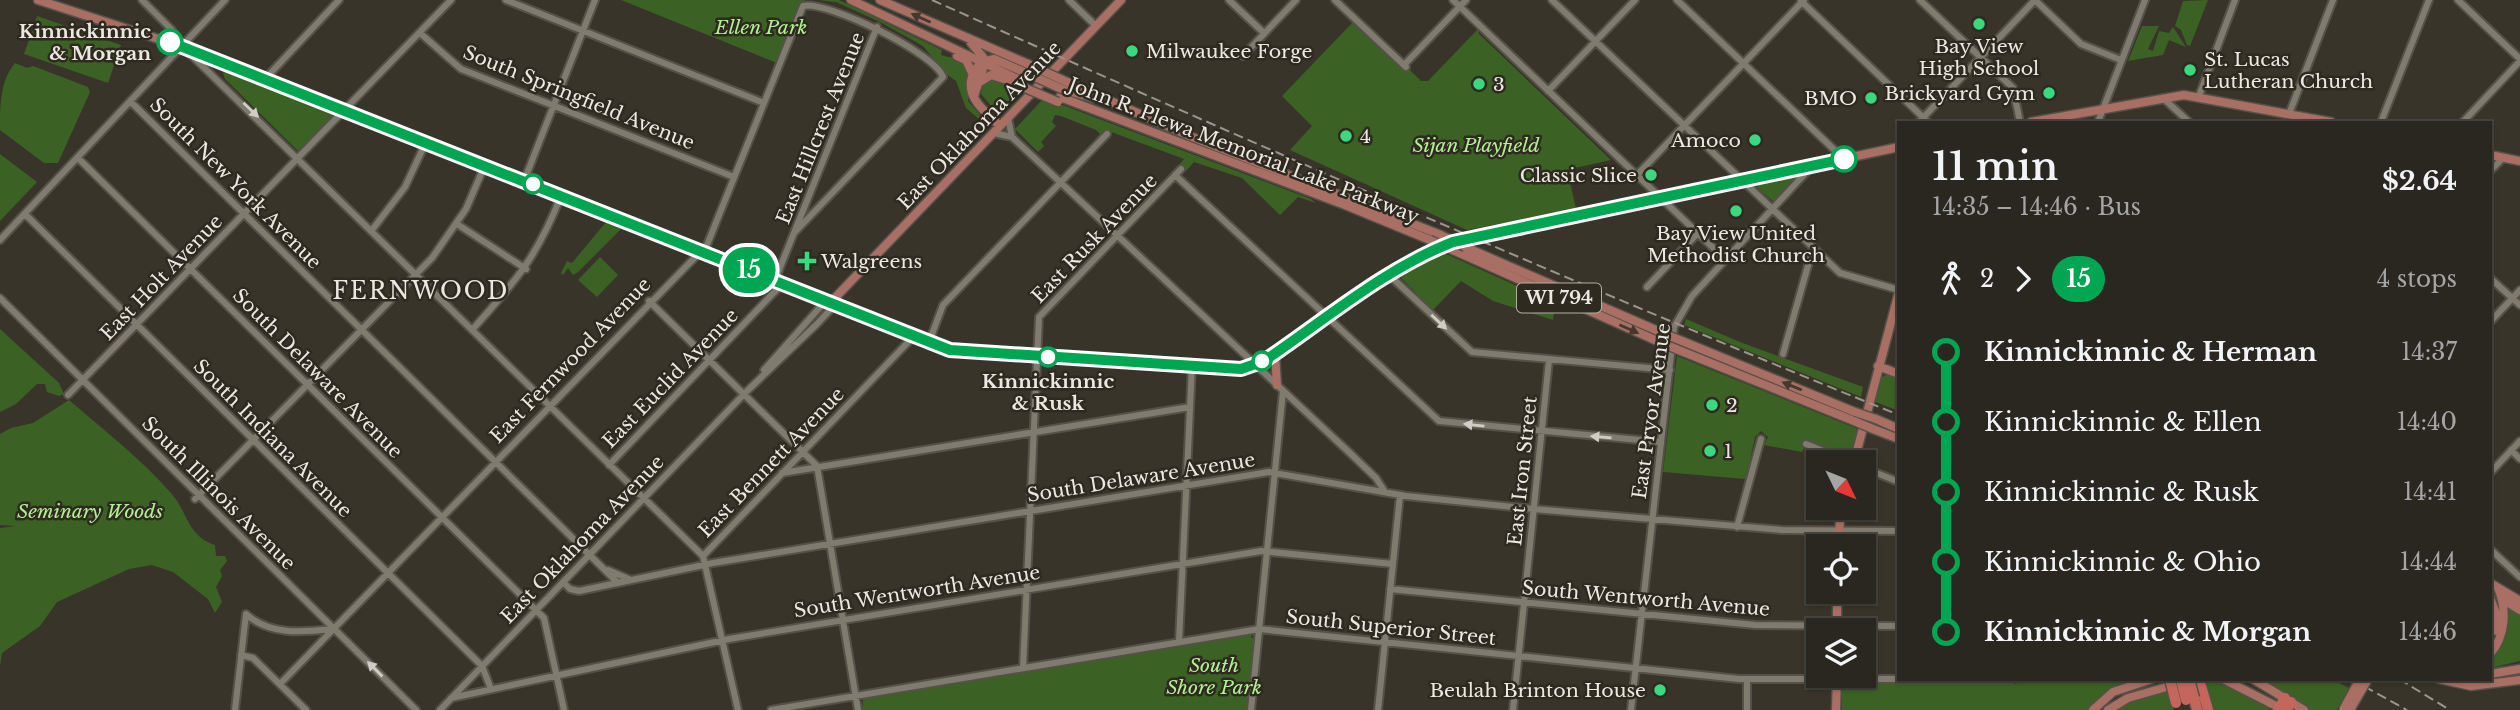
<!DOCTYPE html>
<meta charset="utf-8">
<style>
body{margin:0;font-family:"Libre Baskerville",serif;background:#322f29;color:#f1f3f6;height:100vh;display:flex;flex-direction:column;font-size:26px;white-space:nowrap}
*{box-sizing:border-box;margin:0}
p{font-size:23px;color:#a5a5a5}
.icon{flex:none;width:38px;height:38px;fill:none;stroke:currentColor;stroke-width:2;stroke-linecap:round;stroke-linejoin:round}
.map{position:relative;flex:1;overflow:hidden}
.details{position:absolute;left:1897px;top:121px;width:595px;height:560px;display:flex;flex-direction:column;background:#2a2720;border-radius:0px;box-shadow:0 2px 5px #0004,0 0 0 2px #46443e}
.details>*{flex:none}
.badge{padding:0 14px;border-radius:23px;font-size:24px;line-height:46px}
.needle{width:46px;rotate:133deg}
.fabs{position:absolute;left:1806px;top:450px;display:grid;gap:14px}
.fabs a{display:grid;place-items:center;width:70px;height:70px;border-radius:0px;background:#2a2720;box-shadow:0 2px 5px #0004,0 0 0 2px #46443e;font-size:35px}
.map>.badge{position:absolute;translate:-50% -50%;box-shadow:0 0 0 4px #fff}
.legs{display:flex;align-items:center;gap:10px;height:77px;padding:0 35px;font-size:23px}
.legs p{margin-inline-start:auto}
.headline{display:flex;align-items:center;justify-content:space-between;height:119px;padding:0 35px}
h1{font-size:38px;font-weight:600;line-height:52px}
ul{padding:0 35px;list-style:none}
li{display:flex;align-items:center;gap:24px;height:70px;font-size:26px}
li i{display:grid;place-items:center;width:10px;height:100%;margin:0 9px;background:currentColor}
li i::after{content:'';width:18px;height:18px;margin:-9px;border:5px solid;border-radius:50%;background:#2a2720}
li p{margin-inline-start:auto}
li:first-child i{background:linear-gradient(#0000 50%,currentColor 0)}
li:last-child i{background:linear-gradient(currentColor 50%,#0000 0)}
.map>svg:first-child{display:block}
</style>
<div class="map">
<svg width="2520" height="710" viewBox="0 0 2520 710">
<rect width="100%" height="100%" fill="#38342a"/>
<path fill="#3b6224" d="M 621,0 L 805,0 L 799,8 L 777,63 Z
M 818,0 L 839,0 L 942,50 L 941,55 L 961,60 L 968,72 L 968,101 L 987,123 L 986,125 L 966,108 L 956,81 L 946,74 L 923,46 L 880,22 L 836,2 Z
M 2208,0 L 2190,46 L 2187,45 L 2181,30 L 2175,26 L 2183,1 Z
M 37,16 L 121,45 L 108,83 L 24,54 Z
M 1353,22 L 1406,71 L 1410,70 L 1421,81 L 1428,81 L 1478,29 L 1479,34 L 1611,160 L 1570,169 L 1568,173 L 1576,209 L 1467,230 L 1290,150 L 1312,126 L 1282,96 Z
M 2142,26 L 2159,26 L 2148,49 L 2153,51 L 2159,31 L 2169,33 L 2173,27 L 2186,47 L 2169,40 L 2163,55 L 2128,61 Z
M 15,63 L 27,68 L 33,66 L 88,87 L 90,92 L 58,163 L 44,163 L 0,130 C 0,105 0,81 15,63 Z
M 227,69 L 332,111 L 334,115 L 298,151 L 225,79 L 223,73 Z
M 996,78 L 1022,88 L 997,113 L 981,94 L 983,83 Z
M 1044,98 L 1311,199 L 1316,203 L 1298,197 L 1280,215 L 1242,178 L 1194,162 L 1186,171 L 1179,165 L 1184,159 L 1106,130 L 1101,135 L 1096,130 L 1061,116 L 1055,115 L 1052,122 L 1056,126 L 1041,142 L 1044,146 L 1038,152 L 1015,129 Z
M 0,154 L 37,182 L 0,221 Z
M 1794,176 L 1797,178 L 1774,202 L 1757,188 L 1759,183 Z
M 606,222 L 621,229 L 578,272 L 573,275 L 568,268 L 563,275 L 561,273 L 567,261 L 572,263 Z
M 1444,253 L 1555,303 L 1553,320 L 1493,301 L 1461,281 L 1433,310 L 1400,277 L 1427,259 Z
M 600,257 L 618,275 L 597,297 L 578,280 Z
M 1686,319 L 1740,342 L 1863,387 L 1861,397 L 1684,325 Z
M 0,329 L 59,383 L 64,394 L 59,396 L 47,392 L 45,384 L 37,384 L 16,404 L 0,412 Z
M 1677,356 L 1858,429 L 1851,459 L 1808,441 L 1802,452 L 1764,445 L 1768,437 L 1761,431 L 1755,437 L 1746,479 L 1663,472 Z
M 1888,374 L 1899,379 L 1899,411 L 1873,401 L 1880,378 Z
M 69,400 C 104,430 141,459 171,493 C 188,512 187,536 215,545 L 216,556 L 225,556 L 227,561 L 220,570 L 222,576 L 216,587 L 222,602 L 215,613 L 208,599 L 173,572 L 152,565 L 129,569 L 57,602 L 40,626 L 2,653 L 0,666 L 0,528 L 16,526 L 0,525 L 0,434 L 11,428 L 33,423 Z
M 2507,606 L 2520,613 L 2520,661 L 2494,667 L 2520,665 L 2490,670 L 2490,658 L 2497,651 Z
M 1250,635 L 1254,640 L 1247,710 L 862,710 L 863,699 Z
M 2026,679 L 2140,679 L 2118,687 L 2090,710 L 1842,710 L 1842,686 L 1845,683 L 2015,684 Z
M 2260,679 L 2332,679 L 2349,688 L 2337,710 L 2310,710 Z
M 2203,682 C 2224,680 2257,693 2270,710 L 2211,710 Z
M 2169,691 L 2174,710 L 2116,710 L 2132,701 Z"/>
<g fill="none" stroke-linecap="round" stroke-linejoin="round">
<g stroke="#555148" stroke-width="10">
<path id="minor" d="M 142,0 L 171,29 L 183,47 L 703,556
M 506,0 L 764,103
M 1069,0 L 1096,26
M 1229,0 L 1264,33
M 1335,0 L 1406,67
M 1453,0 L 1726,260
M 1552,0 L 1840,273 L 1899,290
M 1677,0 L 1844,159
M 1920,0 L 2013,88 L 2020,122
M 2035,0 L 2081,44 L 2121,60
M 2458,0 L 2520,59
M 1801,1 L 1928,122
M 420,33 L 461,69 L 734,177
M 1243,56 L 1296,0
M 1404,65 L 1466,0
M 265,79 L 339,0
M 1548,91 L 1635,0
M 2199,96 L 2235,0
M 2163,98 L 2189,122
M 131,102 L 618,583
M 2289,114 L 2333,0
M 1008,118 L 1012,137
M 1919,122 L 2035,0
M 2098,122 L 2145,0
M 2381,122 L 2429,0
M 2463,122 L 2520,61
M 994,133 L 1012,137 L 1352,455 L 1376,478 L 1385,492
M 78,158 L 544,618 L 564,710
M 2490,171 L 2503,158
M 1175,175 L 1439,421 L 1661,442
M 1637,175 L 1804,0
M 524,181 L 595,0
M 25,214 L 482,666 L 491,689
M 457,224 L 526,269
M 372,230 L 405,187 L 426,142
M 0,240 L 225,0
M 1389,275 L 1472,352 L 1670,370
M 2490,278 L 2520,305
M 775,280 L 877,27
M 1647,287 L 1698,233
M 0,298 L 416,710
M 649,301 L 817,466 L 858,710
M 2490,322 L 2520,290
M 472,330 C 516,281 537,257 561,196
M 929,342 L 943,305 L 1107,134
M 1783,354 L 1813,248
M 764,370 L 821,306 L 831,302
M 68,395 L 451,0
M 1806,444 L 1850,462
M 2511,450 L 2520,459
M 609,465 L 783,283
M 1864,468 L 1899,482
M 782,473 L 1190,407
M 2490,473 L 2520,441
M 195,499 L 432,258 L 466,209 L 485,165
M 1737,527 L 1761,439
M 2490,549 L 2520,577
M 608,570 L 631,580
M 563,582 L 570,589 L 579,591 L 713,563 L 1269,472 L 1406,496 L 1533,509 L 1782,530 L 1899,531
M 1390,589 L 1755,625 L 1899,626
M 1179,642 L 1192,366
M 241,655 L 253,658 L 306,710
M 1023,668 L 1039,317 L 1181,169
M 280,684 L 707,245 L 803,6 C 826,0 935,53 943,77 L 794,233
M 451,698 L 729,639 L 1261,551 L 1393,564
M 235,710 L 246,614 C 270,636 303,632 334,629
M 440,710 L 747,391 L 817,324 L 830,310 L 831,302
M 738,710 L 703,556 L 914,336
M 771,710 L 1259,629 L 1739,679 L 2013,679
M 1251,710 L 1283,391
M 1378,710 L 1400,495
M 1513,710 L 1549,360
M 1631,710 L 1674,327 L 1692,296 L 1812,166
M 1747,710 L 1747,679"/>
</g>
<g stroke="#555148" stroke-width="11">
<path id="major" d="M 38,0 L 183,47 L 950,350 L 1241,369 L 1264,361 C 1325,320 1384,269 1453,242 L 1899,147
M 851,0 L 1020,80
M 880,0 L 1028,64
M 971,43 L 983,57 L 983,69 L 974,96
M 957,56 L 966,60 L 973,75
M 1067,82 L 1192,137 L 1441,235
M 978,83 L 991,75 L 1010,81
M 1064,90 L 1093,98
M 1060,97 L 1345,205 L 1430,240
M 2031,122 L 2184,95 L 2331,122
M 1000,126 C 984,111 961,94 975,70 C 979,63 987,60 994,59 L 1024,72
M 2490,155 L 2520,161
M 1465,247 L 1665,334
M 1455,251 L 1664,344
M 831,302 L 1121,0
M 1682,341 L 1855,412
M 1681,351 L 1854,421
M 1275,354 L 1277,385
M 1878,366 L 1899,374
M 1876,419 L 1899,429
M 1873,429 L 1899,439
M 1854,462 L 1899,292
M 1838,546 L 1841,508
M 2490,583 L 2520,601
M 2490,598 L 2497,616 L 2497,631
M 2502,599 L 2520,610
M 1837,630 L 1837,592
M 2490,654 C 2506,636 2507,609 2498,588
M 2490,674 L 2520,669
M 2223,679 L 2282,709
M 2253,679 L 2304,710
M 2439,679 L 2471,686 L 2520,680
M 1836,710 L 1837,676
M 2093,710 L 2113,692 L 2152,679
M 2108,710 L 2128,698 L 2177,684"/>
</g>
<g stroke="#555148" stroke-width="13">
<path id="highway" d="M 2199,679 L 2208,710
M 2194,698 L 2197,710
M 2278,710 L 2285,698
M 2287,710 L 2291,702"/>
</g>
<use href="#minor" stroke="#807b6f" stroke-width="6"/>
<use href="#major" stroke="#a96e64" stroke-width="8"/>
<use href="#highway" stroke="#c5665d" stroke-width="10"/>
<path stroke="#9a968f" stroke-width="2" stroke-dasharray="10 5" stroke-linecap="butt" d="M 932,0 C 1253,143 1574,284 1899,415
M 2351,679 L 2407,710
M 2399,679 L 2450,710"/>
<g stroke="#555148" stroke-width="11" stroke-linecap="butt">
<path id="major-bridge" d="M 1028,64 L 1067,82
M 1024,72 L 1064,90
M 1018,85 L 1058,102
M 1441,235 L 1465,247
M 1430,240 L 1455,251
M 1665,334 L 1682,341
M 1664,344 L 1681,351
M 1855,412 L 1876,419
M 1854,421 L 1873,429
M 2343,710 L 2360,679
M 2350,710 L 2368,679"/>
</g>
<g stroke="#555148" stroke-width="13" stroke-linecap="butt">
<path id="highway-bridge" d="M 2170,679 L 2176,703
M 2181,679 L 2186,700
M 2189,679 L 2194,698"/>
</g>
<use href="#major-bridge" stroke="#a96e64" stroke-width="8"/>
<use href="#highway-bridge" stroke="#c5665d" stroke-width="10"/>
</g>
<defs><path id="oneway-solid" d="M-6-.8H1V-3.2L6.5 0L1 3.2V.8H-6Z" transform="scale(1.75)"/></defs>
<g fill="#47382e">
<use href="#oneway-solid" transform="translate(921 18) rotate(-156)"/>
<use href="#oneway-solid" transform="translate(1629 329) rotate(24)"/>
<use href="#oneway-solid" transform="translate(1792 386) rotate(-158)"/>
</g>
<g fill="#d0cdc5">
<use href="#oneway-solid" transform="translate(251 110) rotate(44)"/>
<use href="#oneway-solid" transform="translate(1439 322) rotate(43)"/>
<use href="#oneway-solid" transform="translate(1474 425) rotate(-174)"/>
<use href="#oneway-solid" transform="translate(1601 437) rotate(-175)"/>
<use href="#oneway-solid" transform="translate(375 669) rotate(-135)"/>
</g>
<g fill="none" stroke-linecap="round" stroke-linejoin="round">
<g stroke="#fff" stroke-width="16">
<path id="line-1" d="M 170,42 L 950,350 L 1241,369 L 1264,361 C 1325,320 1384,269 1453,242 L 1844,159"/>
</g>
<use href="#line-1" stroke="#00a651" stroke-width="10"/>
</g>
<g fill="#3ad87f" stroke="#2e2a20" stroke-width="2.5">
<circle cx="1979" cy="24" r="7"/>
<circle cx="1132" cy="51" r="7"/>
<circle cx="2190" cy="70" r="7"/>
<circle cx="1479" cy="84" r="7"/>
<circle cx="2049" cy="93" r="7"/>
<circle cx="1871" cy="98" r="7"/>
<circle cx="1346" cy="136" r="7"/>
<circle cx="1755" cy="140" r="7"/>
<circle cx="1651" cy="175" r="7"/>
<circle cx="1736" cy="211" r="7"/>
<path d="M803.5 250.5h7v7h7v7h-7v7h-7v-7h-7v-7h7z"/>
<circle cx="1712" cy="405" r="7"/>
<circle cx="1710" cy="451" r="7"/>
<circle cx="1660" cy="690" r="7"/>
</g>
<g fill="#fff" stroke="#00a651" stroke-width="3.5">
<circle cx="170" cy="42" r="12"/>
<circle cx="1844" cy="159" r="12"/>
<circle cx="533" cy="184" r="9"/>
<circle cx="1048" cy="357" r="9"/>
<circle cx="1262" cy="361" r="9"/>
</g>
<g text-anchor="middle" stroke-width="5" stroke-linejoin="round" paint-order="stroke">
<rect fill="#2e2a20" stroke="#b2afa8" stroke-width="2" x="1517" y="283.5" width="84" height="29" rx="5"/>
<g font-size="18" font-weight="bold" fill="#ebe8e2">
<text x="1559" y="304">WI 794</text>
</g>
<g font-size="19" font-style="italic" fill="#b3ef95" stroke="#2e2a20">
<text x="761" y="34">Ellen Park</text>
<text x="1476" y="152">Sijan Playfield</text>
<text x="90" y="518">Seminary Woods</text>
<text x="1214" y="672">South<tspan x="1214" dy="22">Shore Park</tspan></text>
</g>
<g font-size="19" font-weight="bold" fill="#ebe8e2" stroke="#2e2a20" text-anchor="end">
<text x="151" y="38">Kinnickinnic<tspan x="151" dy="22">&amp; Morgan</tspan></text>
<text x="1048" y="388" text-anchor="middle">Kinnickinnic<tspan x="1048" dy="22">&amp; Rusk</tspan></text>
</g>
<g font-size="19" fill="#ebe8e2" stroke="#2e2a20" text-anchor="start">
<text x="1979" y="53" text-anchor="middle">Bay View<tspan x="1979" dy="22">High School</tspan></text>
<text x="1146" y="58">Milwaukee Forge</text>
<text x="2204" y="66">St. Lucas<tspan x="2204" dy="22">Lutheran Church</tspan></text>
<text x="1493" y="91">3</text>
<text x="2035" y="100" text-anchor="end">Brickyard Gym</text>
<text x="1857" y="105" text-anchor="end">BMO</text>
<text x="1360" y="143">4</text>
<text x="1741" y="147" text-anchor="end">Amoco</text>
<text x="1637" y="182" text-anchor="end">Classic Slice</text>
<text x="1736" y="240" text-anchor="middle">Bay View United<tspan x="1736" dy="22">Methodist Church</tspan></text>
<text x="821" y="268">Walgreens</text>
<text x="1726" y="412">2</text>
<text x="1724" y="458">1</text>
<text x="1646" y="697" text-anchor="end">Beulah Brinton House</text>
</g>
<g font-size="19" fill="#ebe8e2" stroke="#2e2a20">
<text transform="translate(579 97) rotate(22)" y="7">South Springfield Avenue</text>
<text transform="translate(979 125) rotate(-46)" y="7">East Oklahoma Avenue</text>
<text transform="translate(820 128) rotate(-68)" y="7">East Hillcrest Avenue</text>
<text transform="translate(1244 150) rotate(21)" y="7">John R. Plewa Memorial Lake Parkway</text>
<text transform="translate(236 183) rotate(45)" y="7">South New York Avenue</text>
<text transform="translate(1094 238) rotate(-46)" y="7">East Rusk Avenue</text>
<text transform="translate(161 277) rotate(-46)" y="7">East Holt Avenue</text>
<text transform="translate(570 360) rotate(-46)" y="7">East Fernwood Avenue</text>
<text transform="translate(318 373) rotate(45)" y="7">South Delaware Avenue</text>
<text transform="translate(670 378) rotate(-46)" y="7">East Euclid Avenue</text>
<text transform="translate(1651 411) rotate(-82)" y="7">East Pryor Avenue</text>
<text transform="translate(273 438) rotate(45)" y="7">South Indiana Avenue</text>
<text transform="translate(771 462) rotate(-46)" y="7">East Bennett Avenue</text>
<text transform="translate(1522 471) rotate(-84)" y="7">East Iron Street</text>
<text transform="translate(1141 477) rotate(-9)" y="7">South Delaware Avenue</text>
<text transform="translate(219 493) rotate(45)" y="7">South Illinois Avenue</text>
<text transform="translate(582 539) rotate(-46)" y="7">East Oklahoma Avenue</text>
<text transform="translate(917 591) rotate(-9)" y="7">South Wentworth Avenue</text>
<text transform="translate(1646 598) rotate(5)" y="7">South Wentworth Avenue</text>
<text transform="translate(1391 627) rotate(6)" y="7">South Superior Street</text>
</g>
<g font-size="23" letter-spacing="2" fill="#ebe8e2" stroke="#2e2a20">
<text x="421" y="299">FERNWOOD</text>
</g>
</g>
</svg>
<div class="fabs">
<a><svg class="needle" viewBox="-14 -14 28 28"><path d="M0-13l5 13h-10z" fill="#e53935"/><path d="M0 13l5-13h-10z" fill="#a5a5a5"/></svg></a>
<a><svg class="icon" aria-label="locate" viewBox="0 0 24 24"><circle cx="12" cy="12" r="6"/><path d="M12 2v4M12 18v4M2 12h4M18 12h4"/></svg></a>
<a><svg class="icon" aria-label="layers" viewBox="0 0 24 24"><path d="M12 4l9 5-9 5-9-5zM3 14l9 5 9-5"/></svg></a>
</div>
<b class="badge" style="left:749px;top:270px;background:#00a651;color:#fff">15</b>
<section class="details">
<div class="headline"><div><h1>11 min</h1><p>14:35 – 14:46 · Bus</p></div><b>$2.64</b></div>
<div class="legs"><svg class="icon" aria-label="walk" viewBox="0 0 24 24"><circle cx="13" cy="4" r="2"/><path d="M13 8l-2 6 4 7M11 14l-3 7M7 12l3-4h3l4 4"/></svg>2<svg class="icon" aria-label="forward" viewBox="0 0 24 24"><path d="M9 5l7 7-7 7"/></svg><b class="badge" style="background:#00a651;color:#fff">15</b><p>4 stops</p></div>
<ul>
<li><i style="color:#00a651"></i><b>Kinnickinnic &amp; Herman</b><p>14:37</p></li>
<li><i style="color:#00a651"></i><span>Kinnickinnic &amp; Ellen</span><p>14:40</p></li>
<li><i style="color:#00a651"></i><span>Kinnickinnic &amp; Rusk</span><p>14:41</p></li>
<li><i style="color:#00a651"></i><span>Kinnickinnic &amp; Ohio</span><p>14:44</p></li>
<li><i style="color:#00a651"></i><b>Kinnickinnic &amp; Morgan</b><p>14:46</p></li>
</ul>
</section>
</div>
